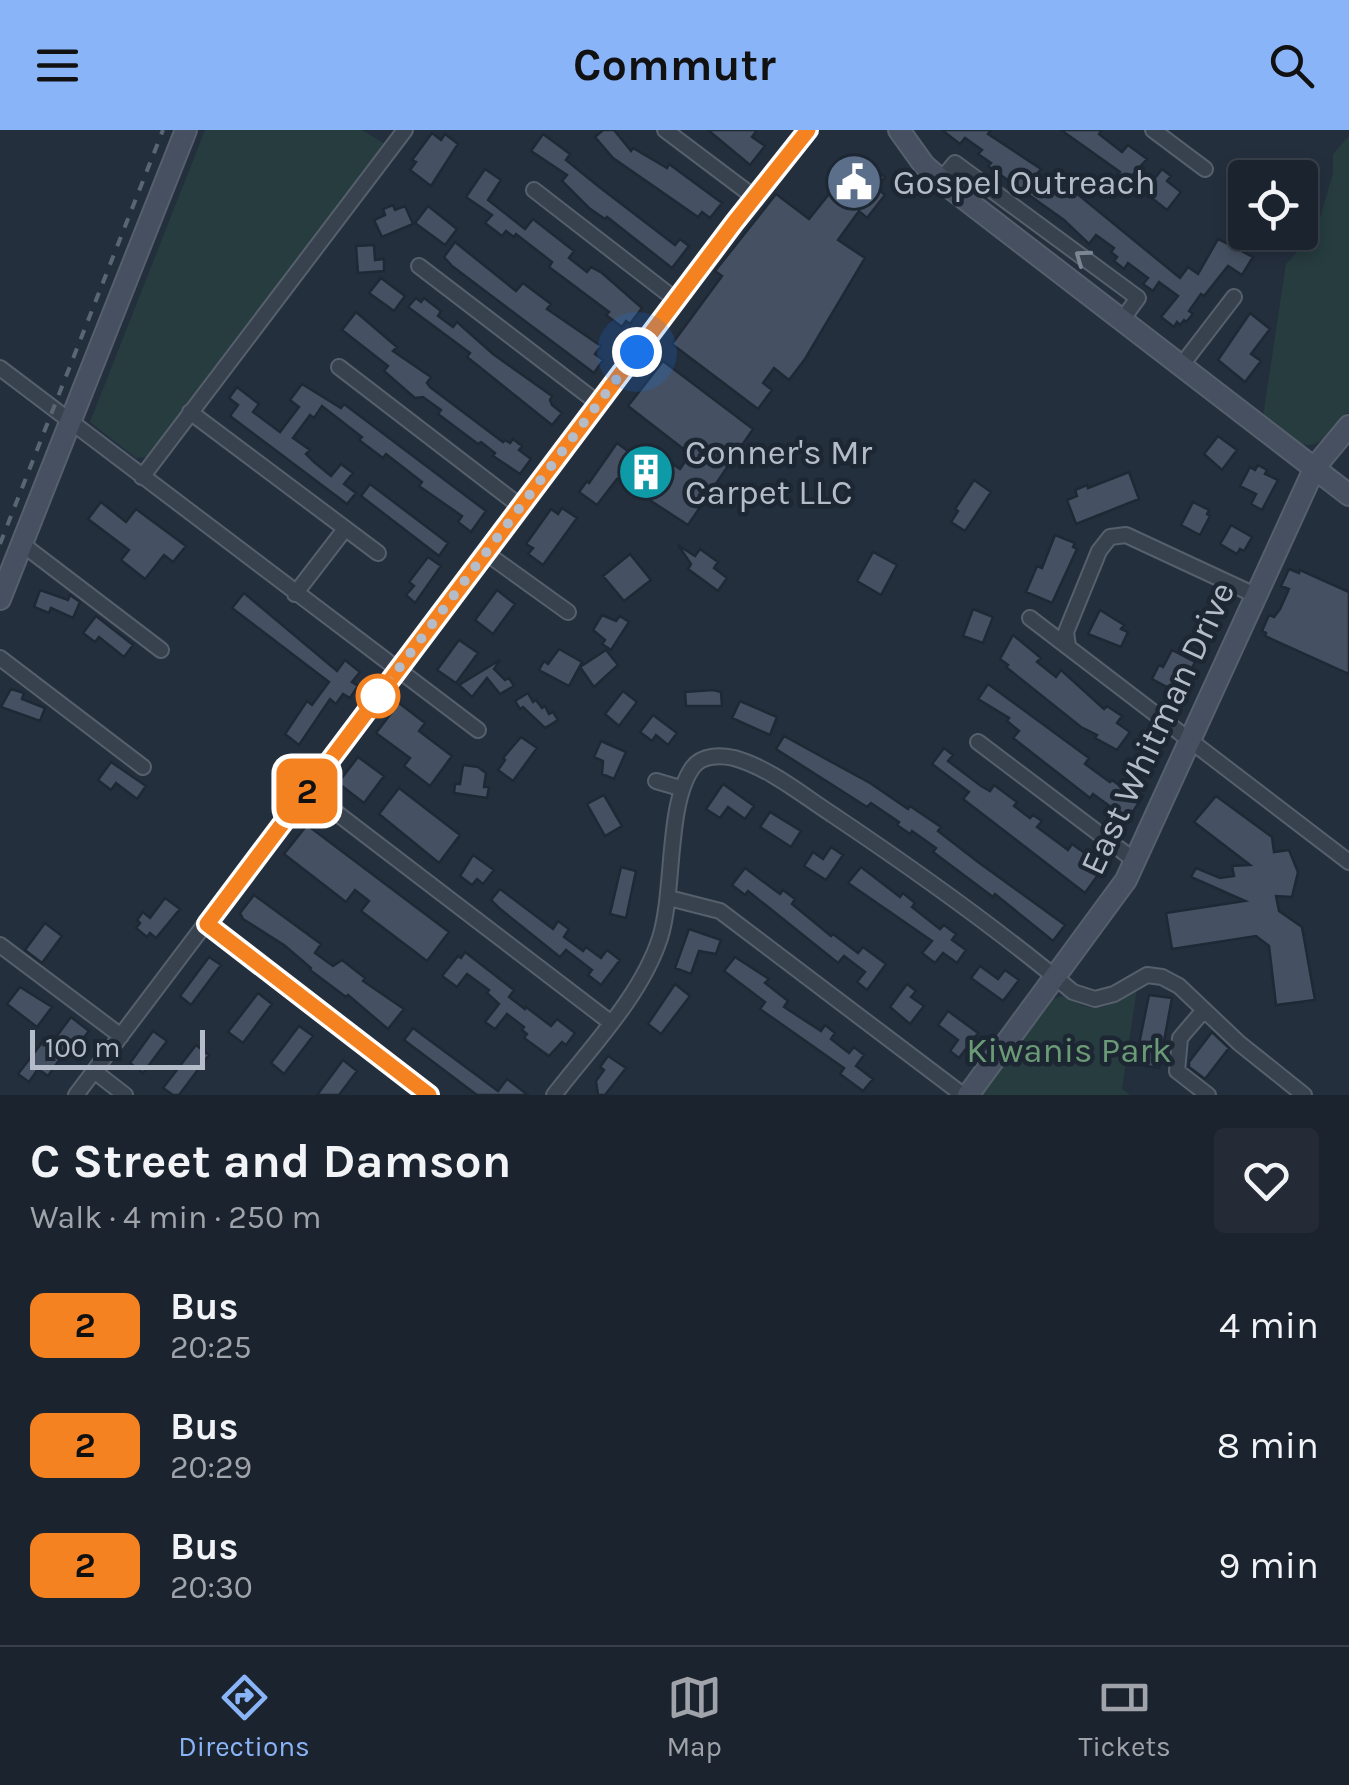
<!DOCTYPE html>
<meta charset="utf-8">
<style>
body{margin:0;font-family:Karla,sans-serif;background:#242b36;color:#f1f3f6;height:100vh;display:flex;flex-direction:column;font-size:38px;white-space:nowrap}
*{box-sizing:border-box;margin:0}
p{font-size:32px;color:#a0a4aa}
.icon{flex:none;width:55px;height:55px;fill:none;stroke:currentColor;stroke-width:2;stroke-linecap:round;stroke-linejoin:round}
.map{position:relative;height:965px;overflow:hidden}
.side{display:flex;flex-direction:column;background:#1b232e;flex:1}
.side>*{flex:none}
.badge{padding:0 20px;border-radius:15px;font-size:35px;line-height:65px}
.fabs{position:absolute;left:1228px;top:30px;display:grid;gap:20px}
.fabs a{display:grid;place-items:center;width:90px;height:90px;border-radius:10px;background:#1b232e;box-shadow:0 5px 15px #0003,0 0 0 2px #39404a;font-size:50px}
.scale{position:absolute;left:30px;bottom:25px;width:175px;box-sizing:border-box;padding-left:10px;border:5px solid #b4bcc9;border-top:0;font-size:28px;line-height:35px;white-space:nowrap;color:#b4bcc9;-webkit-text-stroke:8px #1d2633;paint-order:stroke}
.you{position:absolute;width:50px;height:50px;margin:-25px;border:8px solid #fff;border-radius:50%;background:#1a73e8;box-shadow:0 0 0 15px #1a73e833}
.map>.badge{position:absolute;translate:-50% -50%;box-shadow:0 0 0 5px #fff}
.round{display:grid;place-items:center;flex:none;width:105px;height:105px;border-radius:10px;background:#242b36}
.head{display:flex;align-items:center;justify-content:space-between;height:170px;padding:0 30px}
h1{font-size:48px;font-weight:700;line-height:75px}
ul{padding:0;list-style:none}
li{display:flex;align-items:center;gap:30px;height:120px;padding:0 30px}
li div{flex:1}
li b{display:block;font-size:38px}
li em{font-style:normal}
li .badge{min-width:110px;font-weight:700;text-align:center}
header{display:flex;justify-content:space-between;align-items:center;height:130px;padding:0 30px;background:#8ab4f8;color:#111;font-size:45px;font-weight:700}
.tabs{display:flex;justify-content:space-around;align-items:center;height:140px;border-top:2px solid #39404a;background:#1b232e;font-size:28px;color:#a0a4aa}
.tabs a{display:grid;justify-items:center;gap:5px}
.tabs .selected{color:#8ab4f8}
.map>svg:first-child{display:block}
</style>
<header><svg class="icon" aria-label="menu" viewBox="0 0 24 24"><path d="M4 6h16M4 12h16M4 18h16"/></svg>Commutr<svg class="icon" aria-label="search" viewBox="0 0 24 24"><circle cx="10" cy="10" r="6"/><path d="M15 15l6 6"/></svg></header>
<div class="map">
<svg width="1349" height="965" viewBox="0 0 1349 965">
<rect width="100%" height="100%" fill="#242f3e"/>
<path fill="#263c3f" d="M 205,0 L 362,0 L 385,14 L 146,327 L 136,328 L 90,292 Z
M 1349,6 L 1349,282 C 1309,328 1307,323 1263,286 L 1286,134 L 1315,103 L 1333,44 L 1333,24 Z
M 1137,858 L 1122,959 L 1130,965 L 979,965 L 1050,870 L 1063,866 C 1096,886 1107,879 1137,858 Z"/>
<path fill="#455162" stroke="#1f2835" stroke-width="2.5" d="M 603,0 L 614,0 L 631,21 L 633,18 L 667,38 L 669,34 L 722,73 L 710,88 L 702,82 L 698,87 L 613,28 L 595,7 Z
M 708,0 L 757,0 L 752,7 L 765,16 L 750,35 Z
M 942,0 L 991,0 L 988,4 L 1041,39 L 1036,45 L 1056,60 L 1059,56 L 1072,66 L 1075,62 L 1180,148 L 1188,137 L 1198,144 L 1218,109 L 1253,127 L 1242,145 L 1228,136 L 1204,166 L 1201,164 L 1189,181 L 1193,184 L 1186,192 L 1184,190 L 1180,195 L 1177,192 L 1174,197 L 1161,187 L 1178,166 L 1159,152 L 1153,161 L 1143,154 L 1148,148 L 1128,133 L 1124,139 L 1114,131 L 1117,127 L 1111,122 L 1114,118 L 1096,105 L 1089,114 L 1064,90 L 988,36 L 991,33 L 978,24 L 982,20 L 965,8 L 960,14 Z
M 1061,0 L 1102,0 L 1099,4 L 1122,22 L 1128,15 L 1147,29 L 1126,52 L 1117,45 L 1120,42 Z
M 432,3 L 441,10 L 445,4 L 458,14 L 431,56 L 410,40 L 416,32 L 412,30 Z
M 543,4 L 570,24 L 566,30 L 598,56 L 675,115 L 680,109 L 689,116 L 672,138 L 607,87 L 605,89 L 589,78 L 562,51 L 567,45 L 531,21 Z
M 858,28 L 885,47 L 877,58 L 885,65 L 867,88 L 859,81 L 838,110 L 865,128 L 805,229 L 789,250 L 774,238 L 763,253 L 772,260 L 758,279 L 672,214 L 722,146 L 715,141 L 776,64 L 809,89 Z
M 485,39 L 501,50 L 488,70 L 525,99 L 533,89 L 574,121 L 569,128 L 587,142 L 591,137 L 602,143 L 642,178 L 630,194 L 626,191 L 622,197 L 606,185 L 609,182 L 549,137 L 552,132 L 516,104 L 514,107 L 506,101 L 502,106 L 485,93 L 492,85 L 466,67 Z
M 1162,39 L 1171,46 L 1167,51 L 1181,62 L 1167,80 L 1144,62 Z
M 393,75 L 395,80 L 405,76 L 413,94 L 382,107 L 374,90 L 385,85 L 383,79 Z
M 428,76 L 457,99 L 445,115 L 415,93 Z
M 455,112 L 516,161 L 523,153 L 551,174 L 547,179 L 601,216 L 595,224 L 603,230 L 594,243 L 452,136 L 444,127 Z
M 374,115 L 375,130 L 384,129 L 384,141 L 358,143 L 356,116 Z
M 381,148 L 405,166 L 394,181 L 369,163 Z
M 416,168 L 421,172 L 424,168 L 441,181 L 438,186 L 453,197 L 457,192 L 493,224 L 552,266 L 550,270 L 552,275 L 562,283 L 552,295 L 467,227 L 470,223 L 408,177 Z
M 356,182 L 397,217 L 393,221 L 431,247 L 427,253 L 430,257 L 503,312 L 505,310 L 510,313 L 513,309 L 522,316 L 519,320 L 531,329 L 520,344 L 493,326 L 495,323 L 481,312 L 478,314 L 438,284 L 441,280 L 423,267 L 415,268 L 408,262 L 384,241 L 388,236 L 342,200 Z
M 1250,183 L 1270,199 L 1251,224 L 1261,231 L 1245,252 L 1218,230 Z
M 663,231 L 753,299 L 688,395 L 617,349 L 597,375 L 579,362 L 587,351 L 589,353 L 617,313 L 640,330 L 649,317 L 680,339 L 690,324 L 628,276 Z
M 302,254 L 341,278 L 344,274 L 486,381 L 471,402 L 458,392 L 462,386 L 419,356 L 422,352 L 386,324 L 383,328 L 359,310 L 362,307 L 322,276 L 314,288 L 310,285 L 293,308 L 310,320 L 306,324 L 314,332 L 331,346 L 341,334 L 353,343 L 344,354 L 356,363 L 347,374 L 230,286 L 238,275 L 229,268 L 237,257 L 259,274 L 253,282 L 280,302 L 299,277 L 290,270 Z
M 1218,306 L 1237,320 L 1222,340 L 1204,324 Z
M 1258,335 L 1267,340 L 1265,344 L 1278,350 L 1262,380 L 1251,374 L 1256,364 L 1240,356 L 1250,337 L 1255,340 Z
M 1129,342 L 1139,369 L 1076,394 L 1067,370 L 1077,366 L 1075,360 L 1087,355 L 1088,358 Z
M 974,350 L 991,362 L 965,401 L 951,392 L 958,381 L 955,379 Z
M 370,354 L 448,413 L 439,426 L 361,366 Z
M 101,372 L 126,392 L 136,379 L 186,416 L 173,432 L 164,425 L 145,449 L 121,430 L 129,420 L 88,389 Z
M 1193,372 L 1209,380 L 1207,384 L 1210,386 L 1200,405 L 1181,395 Z
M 562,378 L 577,388 L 543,435 L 528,424 L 533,418 L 526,414 L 551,379 L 558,384 Z
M 1231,395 L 1252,407 L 1244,421 L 1240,419 L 1237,424 L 1220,414 Z
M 1055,405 L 1075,413 L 1073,417 L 1077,419 L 1052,473 L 1026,462 L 1037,436 L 1042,438 Z
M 678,415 L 695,426 L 700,419 L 718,432 L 714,438 L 727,448 L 718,461 L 688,439 L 691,434 Z
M 873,422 L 897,435 L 881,465 L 857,451 Z
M 630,424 L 651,450 L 624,471 L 603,446 Z
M 428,427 L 441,436 L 415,473 L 406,465 L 414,456 L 409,452 Z
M 1289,439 L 1299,443 L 1300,440 L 1349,462 L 1349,544 L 1265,506 L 1266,503 L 1262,501 L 1269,485 L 1274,487 L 1280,479 L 1289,459 L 1281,456 Z
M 40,460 L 68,470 L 70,465 L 80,472 L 73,488 L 51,478 L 49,483 L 34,477 Z
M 497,460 L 515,474 L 493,504 L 475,490 Z
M 244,463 L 337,541 L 345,530 L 360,542 L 352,552 L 358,556 L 350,568 L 343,564 L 336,574 L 330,569 L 299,615 L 285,604 L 307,571 L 312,575 L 329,552 L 232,478 Z
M 973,479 L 993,487 L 983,513 L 963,506 Z
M 1100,480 L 1124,495 L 1121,499 L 1128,502 L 1121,517 L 1088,504 Z
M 602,485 L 616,491 L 620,486 L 629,492 L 611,520 L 602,514 L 605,510 L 593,500 Z
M 96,486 L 133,515 L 124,527 L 99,507 L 95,512 L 83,503 Z
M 1013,505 L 1041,528 L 1037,532 L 1056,547 L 1061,540 L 1104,579 L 1107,576 L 1122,586 L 1117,593 L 1130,602 L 1117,620 L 1095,608 L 1097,605 L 1081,597 L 1006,537 L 1008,535 L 1000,529 Z
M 459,510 L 478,523 L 456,553 L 437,540 Z
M 559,519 L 582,532 L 569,556 L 539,540 L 544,531 L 548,534 Z
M 606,520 L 618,535 L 594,557 L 580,537 Z
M 1172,520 L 1195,532 L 1177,568 L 1167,563 L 1169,558 L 1152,549 L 1159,535 L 1163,537 Z
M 500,530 L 494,539 L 505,550 L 509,548 L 514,556 L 500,564 L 487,548 L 472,567 L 459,555 Z
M 988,554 L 1089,628 L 1085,634 L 1110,652 L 1112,650 L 1123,658 L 1125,655 L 1143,666 L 1129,688 L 1123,685 L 1120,689 L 1108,681 L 1111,677 L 1093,664 L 1090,668 L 1013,608 L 1019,601 L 1007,591 L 1009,588 L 978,569 Z
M 11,559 L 24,563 L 22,569 L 45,578 L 40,591 L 1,577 Z
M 713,560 L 721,562 L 722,576 L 686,576 L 685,562 Z
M 623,561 L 637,572 L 619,596 L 605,584 Z
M 528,563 L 533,572 L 536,570 L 542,578 L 545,576 L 549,584 L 553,582 L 558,590 L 545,598 L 523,577 L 520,579 L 515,571 Z
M 740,571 L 777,587 L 770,605 L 732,588 Z
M 399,573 L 425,593 L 419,601 L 452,626 L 430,656 L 404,636 L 410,628 L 376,603 Z
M 653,585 L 677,603 L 668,615 L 656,605 L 652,611 L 640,602 Z
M 784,606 L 870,653 L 908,679 L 910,676 L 941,697 L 938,701 L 978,732 L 1065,795 L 1053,811 L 995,764 L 993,767 L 933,722 L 936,718 L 912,701 L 910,704 L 897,695 L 899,692 L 871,673 L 867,677 L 776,619 Z
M 521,607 L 537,618 L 513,651 L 498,640 L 505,630 L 503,628 Z
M 601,611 L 626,622 L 614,649 L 602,644 L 603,631 L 594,627 Z
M 944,618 L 953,625 L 948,631 L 981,656 L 990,661 L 994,655 L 1017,672 L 1014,676 L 1030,688 L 1033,685 L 1042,691 L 1037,697 L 1068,720 L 1072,714 L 1096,731 L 1090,739 L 1098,745 L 1085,763 L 963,669 L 969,662 L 932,634 Z
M 358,627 L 384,646 L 364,673 L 338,653 Z
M 111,632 L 146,656 L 137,669 L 116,653 L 111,660 L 98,650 Z
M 463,635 L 478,637 L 486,643 L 484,657 L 489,657 L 487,668 L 454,663 L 455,654 L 460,654 Z
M 723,654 L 754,676 L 745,689 L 728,677 L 720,688 L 706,679 Z
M 399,658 L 460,705 L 439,733 L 379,684 Z
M 604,665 L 622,696 L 605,706 L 587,674 Z
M 1216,666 L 1272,707 L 1274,722 L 1289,720 L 1298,742 L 1292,767 L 1276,766 L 1279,781 L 1302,797 L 1315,870 L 1276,875 L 1269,816 L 1256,806 L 1172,819 L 1166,783 L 1245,771 L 1191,747 L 1196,738 L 1220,748 L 1234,746 L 1232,736 L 1250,735 L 1194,692 Z
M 770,682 L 801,701 L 791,717 L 760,697 Z
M 307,695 L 449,802 L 427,831 L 361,781 L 369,771 L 355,760 L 346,772 L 284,724 Z
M 831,717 L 843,725 L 826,750 L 804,736 L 813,722 L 823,729 Z
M 473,725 L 494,740 L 483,754 L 477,749 L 472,755 L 460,746 Z
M 621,737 L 636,741 L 626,788 L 610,784 Z
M 861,737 L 900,767 L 903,763 L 915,773 L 912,777 L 940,799 L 944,795 L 956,804 L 952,810 L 966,820 L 957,833 L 943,823 L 935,833 L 922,823 L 932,811 L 848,753 Z
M 745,738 L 780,764 L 783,760 L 795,769 L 792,774 L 831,806 L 833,804 L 858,823 L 863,817 L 886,834 L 867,860 L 857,852 L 865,842 L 844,826 L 838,833 L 748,761 L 745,765 L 732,755 Z
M 500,759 L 553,799 L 558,791 L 569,799 L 564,807 L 583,821 L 586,817 L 601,828 L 607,820 L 620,830 L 601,855 L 588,845 L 592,840 L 566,820 L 560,827 L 499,778 L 491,770 Z
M 254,765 L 321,814 L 315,823 L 333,836 L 342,830 L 365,848 L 363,851 L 404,879 L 388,899 L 348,865 L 346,867 L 310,840 L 311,838 L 284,815 L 243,789 L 240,783 Z
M 165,768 L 180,779 L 156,808 L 150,803 L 147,807 L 136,798 L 140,793 L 137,790 L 143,782 L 150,788 Z
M 45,793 L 62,806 L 42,833 L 25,820 Z
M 689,799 L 721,810 L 716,824 L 699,821 L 691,844 L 675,838 Z
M 465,822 L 514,860 L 509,867 L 525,879 L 526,877 L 551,896 L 557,889 L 575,903 L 566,915 L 562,912 L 549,926 L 524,908 L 527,904 L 522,900 L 524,897 L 507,884 L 495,899 L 485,892 L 499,874 L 487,863 L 489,860 L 467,844 L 457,857 L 442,846 L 458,826 L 461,828 Z
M 209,827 L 221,835 L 191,875 L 180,866 Z
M 735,827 L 769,849 L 765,853 L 788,871 L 784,877 L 821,901 L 825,895 L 835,903 L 831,909 L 849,923 L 854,917 L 864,925 L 856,936 L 873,949 L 863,961 L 840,944 L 844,938 L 760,879 L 765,872 L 724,841 Z
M 980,836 L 998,849 L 1005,840 L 1019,850 L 1003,871 L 971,848 Z
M 675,854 L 690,866 L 661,904 L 648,894 Z
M 907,854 L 916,861 L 911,867 L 924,876 L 910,894 L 890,877 Z
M 20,857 L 52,877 L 37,897 L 7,874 Z
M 258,863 L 272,874 L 243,913 L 228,902 Z
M 1149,865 L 1172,868 L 1159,938 L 1135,934 Z
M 948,881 L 978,903 L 959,928 L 950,921 L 958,910 L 938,895 Z
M 71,887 L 89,901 L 77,916 L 72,912 L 48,946 L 38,939 L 29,952 L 18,944 L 44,910 L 50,915 Z
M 299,896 L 313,906 L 284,944 L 271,933 Z
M 413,898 L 498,961 L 507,949 L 528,965 L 477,965 L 404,910 Z
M 153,901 L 167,911 L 143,943 L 130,933 Z
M 1212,902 L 1229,918 L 1205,949 L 1189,937 L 1189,932 Z
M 196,915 L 209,925 L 179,965 L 173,965 L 163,958 Z
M 608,926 L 626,938 L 605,965 L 598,965 L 596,951 L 604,940 L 600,937 Z
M 343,930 L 357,941 L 339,965 L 317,965 Z"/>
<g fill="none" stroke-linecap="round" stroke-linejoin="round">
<g stroke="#565f6c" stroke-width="18">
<path id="street" d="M 665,0 L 754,67
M 1153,0 L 1205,39
M 941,50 L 955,33 L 1138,168 L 1122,190
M 534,60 L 676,170
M 419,136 L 598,273
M 1181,236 L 1234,167
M 339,237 L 520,376
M 0,238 L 478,600
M 190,282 L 378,423
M 142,347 L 405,0
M 22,414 L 161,520
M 486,423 L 568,482
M 295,464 L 345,399
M 1030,488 L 1349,732
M 1068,516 L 1066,502 L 1099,421 L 1110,407 L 1126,405 L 1255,465
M 0,528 L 143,637
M 978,612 L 1134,730
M 656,651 L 680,658
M 308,661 L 610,892
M 669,768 L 720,781 L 963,965
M 207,794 L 429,965
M 0,815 L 121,906
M 1204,880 L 1180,908 L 1177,941 L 1208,965
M 94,941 L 125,965
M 76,965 L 754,67 L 808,0
M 554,965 C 591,917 641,866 660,808 C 675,760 666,674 693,637 C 702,625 720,625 734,628 C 770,638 802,665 833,685 C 915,740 997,798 1073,862 L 1095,869 L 1114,864 L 1147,845 L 1162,847 L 1179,856 L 1239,913 L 1304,965"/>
</g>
<g stroke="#565f6c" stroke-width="24">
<path id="secondary" d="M 899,0 L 924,35 L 953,60 L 1349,365
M 0,469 L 186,0
M 968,965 L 1126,750 L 1315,337 L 1349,296"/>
</g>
<use href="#street" stroke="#38414e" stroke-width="14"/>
<use href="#secondary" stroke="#465061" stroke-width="20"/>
<path stroke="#5a6575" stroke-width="4" stroke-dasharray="10 10" stroke-linecap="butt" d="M 0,414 L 163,0"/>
</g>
<defs><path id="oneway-chevron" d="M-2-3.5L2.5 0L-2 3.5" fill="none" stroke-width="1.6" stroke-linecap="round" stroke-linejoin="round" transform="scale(2.5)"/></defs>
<use stroke="#7c8592" href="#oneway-chevron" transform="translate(1082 127) rotate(-144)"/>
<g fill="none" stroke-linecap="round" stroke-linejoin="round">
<g stroke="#fff" stroke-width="22">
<path id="line" d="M 429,965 L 207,794 L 734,93 L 808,0"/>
</g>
<use href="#line" stroke="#f58220" stroke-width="15"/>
<path stroke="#b4bcc9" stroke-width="10" stroke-dasharray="0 18" d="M 378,566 L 637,222"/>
</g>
<defs>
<g id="civic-disc" transform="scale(2.875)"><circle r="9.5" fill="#5c6f8a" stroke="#1d2633"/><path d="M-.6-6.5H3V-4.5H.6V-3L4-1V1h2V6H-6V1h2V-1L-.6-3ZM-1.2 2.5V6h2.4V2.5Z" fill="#fff"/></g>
<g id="building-disc" transform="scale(2.875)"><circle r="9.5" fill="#0f9aa8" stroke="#1d2633"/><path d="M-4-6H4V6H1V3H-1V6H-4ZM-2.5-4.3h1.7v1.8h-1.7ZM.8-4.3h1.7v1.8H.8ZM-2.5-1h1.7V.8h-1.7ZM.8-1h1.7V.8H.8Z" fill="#fff"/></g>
</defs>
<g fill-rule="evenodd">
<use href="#civic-disc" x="854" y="52"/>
<use href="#building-disc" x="646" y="342"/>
</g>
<circle fill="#fff" stroke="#f58220" stroke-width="5" cx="378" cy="566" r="20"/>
<g text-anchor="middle" stroke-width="9" stroke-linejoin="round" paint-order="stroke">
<g font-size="35" fill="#b4bcc9" stroke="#1d2633" text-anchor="start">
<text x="893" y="64">Gospel Outreach</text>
<text x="685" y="334">Conner's Mr<tspan x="685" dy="40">Carpet LLC</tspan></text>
</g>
<g font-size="35" fill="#b4bcc9" stroke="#1d2633">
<text transform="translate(1157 598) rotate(-65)" y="12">East Whitman Drive</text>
</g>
<g font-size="35" fill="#6b9a76" stroke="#1d2633">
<text x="1069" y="932">Kiwanis Park</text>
</g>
</g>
</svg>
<div class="fabs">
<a><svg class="icon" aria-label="locate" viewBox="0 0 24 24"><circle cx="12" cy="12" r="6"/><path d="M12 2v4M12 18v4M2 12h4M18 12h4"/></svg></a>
</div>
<div class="scale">100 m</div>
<div class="you" style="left:637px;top:222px"></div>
<b class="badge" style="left:307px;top:661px;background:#f58220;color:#111">2</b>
</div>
<section class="side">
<div class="head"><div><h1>C Street and Damson</h1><p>Walk · 4 min · 250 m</p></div><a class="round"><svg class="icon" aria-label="heart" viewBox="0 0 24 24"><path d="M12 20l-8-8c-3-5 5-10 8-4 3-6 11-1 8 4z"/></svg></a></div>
<ul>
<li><span class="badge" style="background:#f58220;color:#111">2</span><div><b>Bus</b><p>20:25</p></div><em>4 min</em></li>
<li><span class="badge" style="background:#f58220;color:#111">2</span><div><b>Bus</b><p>20:29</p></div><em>8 min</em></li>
<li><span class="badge" style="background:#f58220;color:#111">2</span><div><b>Bus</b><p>20:30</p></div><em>9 min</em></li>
</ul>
</section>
<nav class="tabs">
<a class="selected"><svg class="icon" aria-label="directions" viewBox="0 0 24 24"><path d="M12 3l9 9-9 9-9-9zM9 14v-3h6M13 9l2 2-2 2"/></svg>Directions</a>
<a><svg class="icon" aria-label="map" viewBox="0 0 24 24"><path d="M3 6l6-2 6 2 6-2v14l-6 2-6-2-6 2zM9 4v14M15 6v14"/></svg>Map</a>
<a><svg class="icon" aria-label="tickets" viewBox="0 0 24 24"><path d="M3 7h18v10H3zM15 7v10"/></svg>Tickets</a>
</nav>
